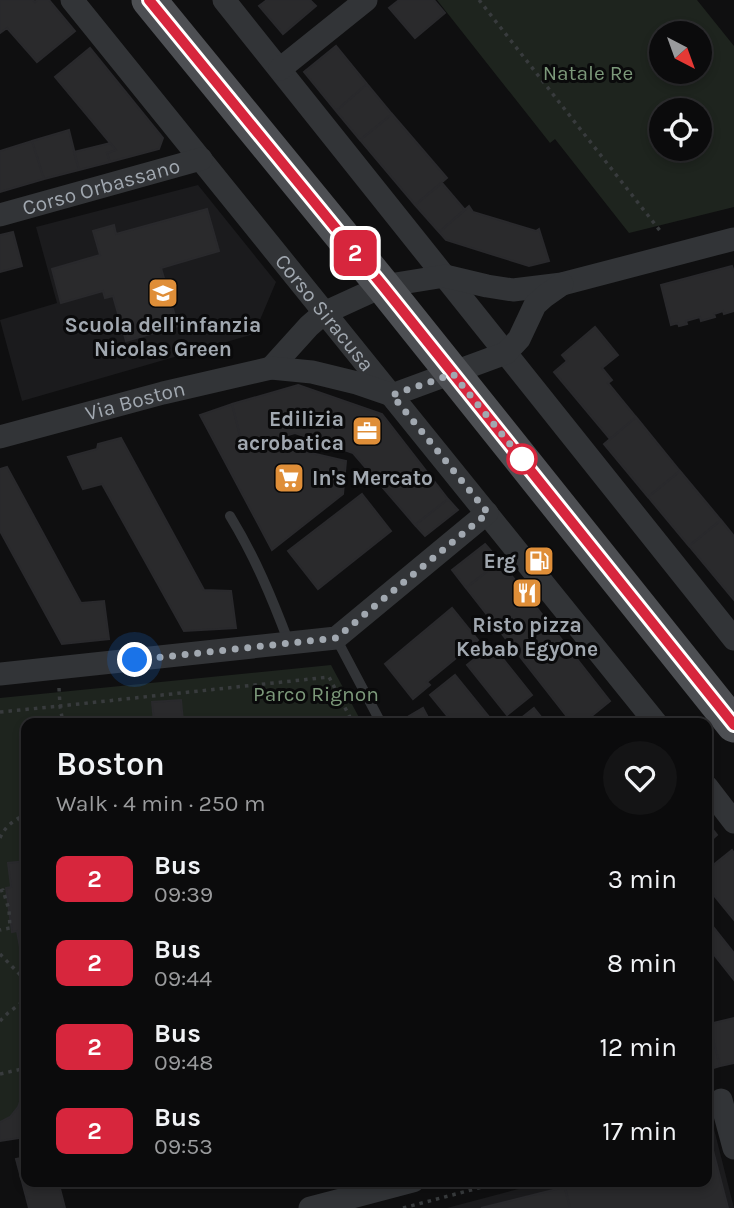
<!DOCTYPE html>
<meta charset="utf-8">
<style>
body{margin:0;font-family:Karla,sans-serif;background:#141415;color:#f1f3f6;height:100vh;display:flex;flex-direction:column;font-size:26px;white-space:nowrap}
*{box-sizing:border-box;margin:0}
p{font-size:23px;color:#9a9b9d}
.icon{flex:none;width:38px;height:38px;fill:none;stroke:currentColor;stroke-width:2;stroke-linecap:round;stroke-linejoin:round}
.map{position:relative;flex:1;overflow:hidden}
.panel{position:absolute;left:21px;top:718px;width:691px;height:469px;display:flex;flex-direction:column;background:#0b0b0c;border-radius:14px;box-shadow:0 4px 10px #0003,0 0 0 2px #2b2b2d}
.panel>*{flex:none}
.badge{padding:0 14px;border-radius:10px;font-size:24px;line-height:46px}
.needle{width:46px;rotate:139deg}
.buttons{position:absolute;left:649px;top:21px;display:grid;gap:14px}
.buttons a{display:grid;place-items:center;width:63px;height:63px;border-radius:50%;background:#0b0b0c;box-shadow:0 4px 10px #0003,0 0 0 2px #2b2b2d;font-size:35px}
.you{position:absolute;width:35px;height:35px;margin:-18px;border:5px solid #fff;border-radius:50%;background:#1a73e8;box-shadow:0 0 0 10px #1a73e833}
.map>.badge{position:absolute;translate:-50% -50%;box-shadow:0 0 0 4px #fff}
.round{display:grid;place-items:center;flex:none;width:74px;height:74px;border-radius:37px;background:#141415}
.head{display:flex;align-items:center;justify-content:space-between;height:119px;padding:0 35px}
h1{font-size:33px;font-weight:600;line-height:52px}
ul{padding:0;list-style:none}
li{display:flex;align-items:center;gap:21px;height:84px;padding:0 35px}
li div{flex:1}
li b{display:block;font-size:26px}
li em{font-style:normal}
li .badge{min-width:77px;font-weight:700;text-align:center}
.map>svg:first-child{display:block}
</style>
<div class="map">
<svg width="734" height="1208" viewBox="0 0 734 1208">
<rect width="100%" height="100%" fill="#0f0f10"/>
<path fill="#1b1b1d" d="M 198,185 L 276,282 L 254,334 L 22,401 L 0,320 L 57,303 L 36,227 Z
M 714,1129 L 734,1208 L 447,1208 L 548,1181 L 707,1181 L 707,1131 Z"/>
<path fill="#1e241e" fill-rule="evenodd" d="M 437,0 L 697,0 L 734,46 L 734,207 L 629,233 L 555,139 L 550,143 ZM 700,33 L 700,72 L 662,72 L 662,33 ZM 700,110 L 700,149 L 662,149 L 662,110 Z
M 331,665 L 362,723 L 26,723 L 26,1137 L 0,1141 L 0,698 Z"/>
<path fill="#2a2a2c" stroke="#29292c" stroke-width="2" d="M 0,0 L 33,0 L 35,2 L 37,0 L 49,0 L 75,31 L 37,62 L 7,28 L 0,33 Z
M 267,0 L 310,0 L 316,6 L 283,34 L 259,6 Z
M 399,0 L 434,0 L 445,13 L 415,38 L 389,8 Z
M 336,46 L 367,84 L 336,111 L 304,72 Z
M 90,48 L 163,138 L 159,149 L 110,162 L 107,153 L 116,150 L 55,77 Z
M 367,84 L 392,114 L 360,140 L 336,111 Z
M 392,114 L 447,178 L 415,205 L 360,140 Z
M 69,130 L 79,170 L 44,179 L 32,141 Z
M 32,141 L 44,179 L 0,192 L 0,151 Z
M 110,143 L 116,150 L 107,153 L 110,162 L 79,170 L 74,152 Z
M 442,183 L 465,210 L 439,232 L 415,205 Z
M 469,206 L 473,212 L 536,231 L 539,229 L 549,261 L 529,266 L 446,240 L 439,232 Z
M 207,209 L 219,251 L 161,268 L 178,326 L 126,341 L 113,296 L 105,298 L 103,291 L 61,303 L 52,269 L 100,255 L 93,231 L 114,225 L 116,234 Z
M 13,232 L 22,266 L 0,272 L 0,235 Z
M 732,266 L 734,272 L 734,311 L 724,314 L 723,311 L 714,314 L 715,317 L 701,321 L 700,317 L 686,321 L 687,324 L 679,326 L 678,323 L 671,325 L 661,285 Z
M 595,327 L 618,355 L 602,368 L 612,380 L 608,383 L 636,417 L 610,439 L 554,372 L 567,361 L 562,355 Z
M 298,385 L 382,414 L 448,499 L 415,525 L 353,453 L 295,433 L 243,448 L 232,404 Z
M 232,404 L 243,448 L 264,442 L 346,461 L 343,494 L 272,550 L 200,415 Z
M 636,417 L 680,471 L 648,497 L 604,444 Z
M 121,438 L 204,590 L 231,591 L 236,628 L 184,631 L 102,484 L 83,489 L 68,457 L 97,449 L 98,444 Z
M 7,467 L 81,603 L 104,601 L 109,639 L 62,644 L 0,531 L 0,469 Z
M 680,471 L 721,520 L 689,546 L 648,497 Z
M 362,494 L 391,531 L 318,589 L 288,551 Z
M 448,499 L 458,510 L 425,536 L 415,525 Z
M 721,520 L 734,536 L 734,600 L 689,546 Z
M 485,544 L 500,561 L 466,588 L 452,570 Z
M 500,561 L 610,701 L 583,723 L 572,723 L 466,588 Z
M 452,608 L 478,640 L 427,682 L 430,685 L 413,699 L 385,664 Z
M 492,645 L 532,695 L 507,715 L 467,665 Z
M 455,675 L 494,723 L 453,723 L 430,695 Z
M 181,700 L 183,721 L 154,723 L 152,702 Z
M 423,708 L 431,723 L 413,723 L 409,716 Z
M 534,708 L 546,723 L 515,723 Z
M 707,822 L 717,835 L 707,844 Z
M 732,850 L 734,853 L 734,920 L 707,887 L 707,870 Z
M 26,861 L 26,953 L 21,953 L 17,931 L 12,932 L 6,888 L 11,887 L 8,863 Z
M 26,861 L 26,953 L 21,953 L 17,931 L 12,932 L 6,888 L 11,887 L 8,863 Z
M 707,919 L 734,953 L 734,980 L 707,946 Z
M 734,1018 L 734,1063 L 720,1066 L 709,1024 Z
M 709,1024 L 720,1066 L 707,1070 L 707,1025 Z
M 26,1081 L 26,1137 L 0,1141 L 0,1122 L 10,1117 L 18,1107 L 23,1094 L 22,1082 Z
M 710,1139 L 728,1208 L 570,1208 L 563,1181 L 707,1181 L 707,1140 Z
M 26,1157 L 26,1181 L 58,1181 L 65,1208 L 29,1208 L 16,1159 Z
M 565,1187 L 570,1208 L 481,1208 Z"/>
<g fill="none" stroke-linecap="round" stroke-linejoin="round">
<path stroke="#383b3d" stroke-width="3.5" stroke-dasharray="3.5 5" stroke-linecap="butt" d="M 479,0 L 661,232
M 59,688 L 60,706 L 329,677 L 353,723
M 0,712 L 60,706 L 63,723
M 20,818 L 26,861
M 0,838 C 5,826 15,819 26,815
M 0,891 L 3,890 L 9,910 L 10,928 L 0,930
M 0,954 L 26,981
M 0,1021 L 8,1013 L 26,999
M 0,1074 L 26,1068
M 403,1208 L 505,1181"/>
<path stroke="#323437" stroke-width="10" d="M 230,516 C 255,557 272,598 289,643
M 336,638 L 381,723"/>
<g stroke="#323437" stroke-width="23">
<path id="s1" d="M 72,0 L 656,723"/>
<path d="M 224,0 L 734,639"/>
<path d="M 280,69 L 366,0"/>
<path id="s2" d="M 0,215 L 201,159"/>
<path d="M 271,368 L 309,326 L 324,313 L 383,286 L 445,276 L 487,286 L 513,290 L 562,284 L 734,239"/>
<path id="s3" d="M 0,437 L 163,393 L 271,368 L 312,372 L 357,383 L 392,395 L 506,353 L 519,339 L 535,305 L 545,296 L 562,284"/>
<path d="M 0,674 L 336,638 L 487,513"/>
<path d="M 707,787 L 734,822"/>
<path d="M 721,1100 L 734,1148"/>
<path d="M 310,1208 L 413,1181"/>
</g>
<path stroke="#4d4f53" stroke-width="35" d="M 149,0 L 383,286 L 734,725"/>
</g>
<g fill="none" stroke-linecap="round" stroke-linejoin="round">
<g stroke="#fff" stroke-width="16">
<path id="line" d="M 149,0 L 383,286 L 734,725"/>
</g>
<use href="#line" stroke="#d7263d" stroke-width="10"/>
<path stroke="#a1a8b0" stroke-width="7" stroke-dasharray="0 12.6" d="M 135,660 L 336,638 L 488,513 L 392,395 L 453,374 L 522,459"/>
</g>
<defs>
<g id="school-square" transform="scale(1.575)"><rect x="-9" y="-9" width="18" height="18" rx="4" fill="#df8e38" stroke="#0a0a0b"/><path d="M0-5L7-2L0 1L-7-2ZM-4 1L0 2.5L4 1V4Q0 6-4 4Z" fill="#fff"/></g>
<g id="office-square" transform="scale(1.575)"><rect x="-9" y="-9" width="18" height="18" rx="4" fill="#df8e38" stroke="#0a0a0b"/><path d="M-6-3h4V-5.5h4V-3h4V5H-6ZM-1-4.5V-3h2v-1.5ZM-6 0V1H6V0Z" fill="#fff"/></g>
<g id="supermarket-square" transform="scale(1.575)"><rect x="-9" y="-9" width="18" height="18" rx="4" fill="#df8e38" stroke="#0a0a0b"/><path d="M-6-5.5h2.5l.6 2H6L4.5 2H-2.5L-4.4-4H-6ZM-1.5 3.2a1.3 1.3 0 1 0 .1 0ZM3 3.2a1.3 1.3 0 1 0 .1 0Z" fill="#fff"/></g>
<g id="fuel-square" transform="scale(1.575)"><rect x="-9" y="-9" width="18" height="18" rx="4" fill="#df8e38" stroke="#0a0a0b"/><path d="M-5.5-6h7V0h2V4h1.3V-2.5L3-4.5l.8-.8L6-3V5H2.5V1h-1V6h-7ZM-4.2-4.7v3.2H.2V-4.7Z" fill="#fff"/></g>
<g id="restaurant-square" transform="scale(1.575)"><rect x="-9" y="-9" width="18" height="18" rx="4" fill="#df8e38" stroke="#0a0a0b"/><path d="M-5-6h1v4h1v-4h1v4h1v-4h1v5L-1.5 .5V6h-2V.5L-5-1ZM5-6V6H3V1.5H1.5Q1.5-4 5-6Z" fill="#fff"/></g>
</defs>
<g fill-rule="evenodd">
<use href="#school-square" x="163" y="293"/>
<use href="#office-square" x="367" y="431"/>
<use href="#supermarket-square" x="289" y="478"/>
<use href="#fuel-square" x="539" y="561"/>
<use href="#restaurant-square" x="527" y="593"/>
</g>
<circle fill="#fff" stroke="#d7263d" stroke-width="3.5" cx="522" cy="459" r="14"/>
<g text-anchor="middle" stroke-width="6" stroke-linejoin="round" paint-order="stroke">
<g font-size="21" fill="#7c997a" stroke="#0a0a0b">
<text x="588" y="80">Natale Re</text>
<text x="316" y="701">Parco Rignon</text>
</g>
<g font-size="21" fill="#a1a8b0" stroke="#0a0a0b">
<text dy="7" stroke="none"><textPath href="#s2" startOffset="105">Corso Orbassano</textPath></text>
<text dy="7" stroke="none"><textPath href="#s1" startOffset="402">Corso Siracusa</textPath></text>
<text dy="7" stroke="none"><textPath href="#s3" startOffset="140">Via Boston</textPath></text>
</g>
<g font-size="21" font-weight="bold" fill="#a1a8b0" stroke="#0a0a0b">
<text x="163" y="332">Scuola dell'infanzia<tspan x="163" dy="24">Nicolas Green</tspan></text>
<text x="344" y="426" text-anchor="end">Edilizia<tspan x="344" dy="24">acrobatica</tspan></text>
<text x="312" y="485" text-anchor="start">In's Mercato</text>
<text x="516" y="568" text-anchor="end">Erg</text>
<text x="527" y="632">Risto pizza<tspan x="527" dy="24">Kebab EgyOne</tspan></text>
</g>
</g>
</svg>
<div class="buttons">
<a><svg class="needle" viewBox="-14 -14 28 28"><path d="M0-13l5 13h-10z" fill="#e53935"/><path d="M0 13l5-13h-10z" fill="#9a9b9d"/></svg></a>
<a><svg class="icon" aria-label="locate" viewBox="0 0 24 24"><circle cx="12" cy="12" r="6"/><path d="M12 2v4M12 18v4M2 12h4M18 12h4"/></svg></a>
</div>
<div class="you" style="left:135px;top:660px"></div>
<b class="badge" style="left:355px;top:253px;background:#d7263d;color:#fff">2</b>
<section class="panel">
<div class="head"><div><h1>Boston</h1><p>Walk · 4 min · 250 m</p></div><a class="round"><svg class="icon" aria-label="heart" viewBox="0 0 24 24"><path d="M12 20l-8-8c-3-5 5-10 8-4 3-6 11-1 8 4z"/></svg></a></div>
<ul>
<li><span class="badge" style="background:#d7263d;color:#fff">2</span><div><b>Bus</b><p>09:39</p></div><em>3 min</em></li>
<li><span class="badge" style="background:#d7263d;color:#fff">2</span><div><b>Bus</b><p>09:44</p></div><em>8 min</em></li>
<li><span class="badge" style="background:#d7263d;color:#fff">2</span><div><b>Bus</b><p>09:48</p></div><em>12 min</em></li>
<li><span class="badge" style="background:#d7263d;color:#fff">2</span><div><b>Bus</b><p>09:53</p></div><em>17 min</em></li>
</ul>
</section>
</div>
